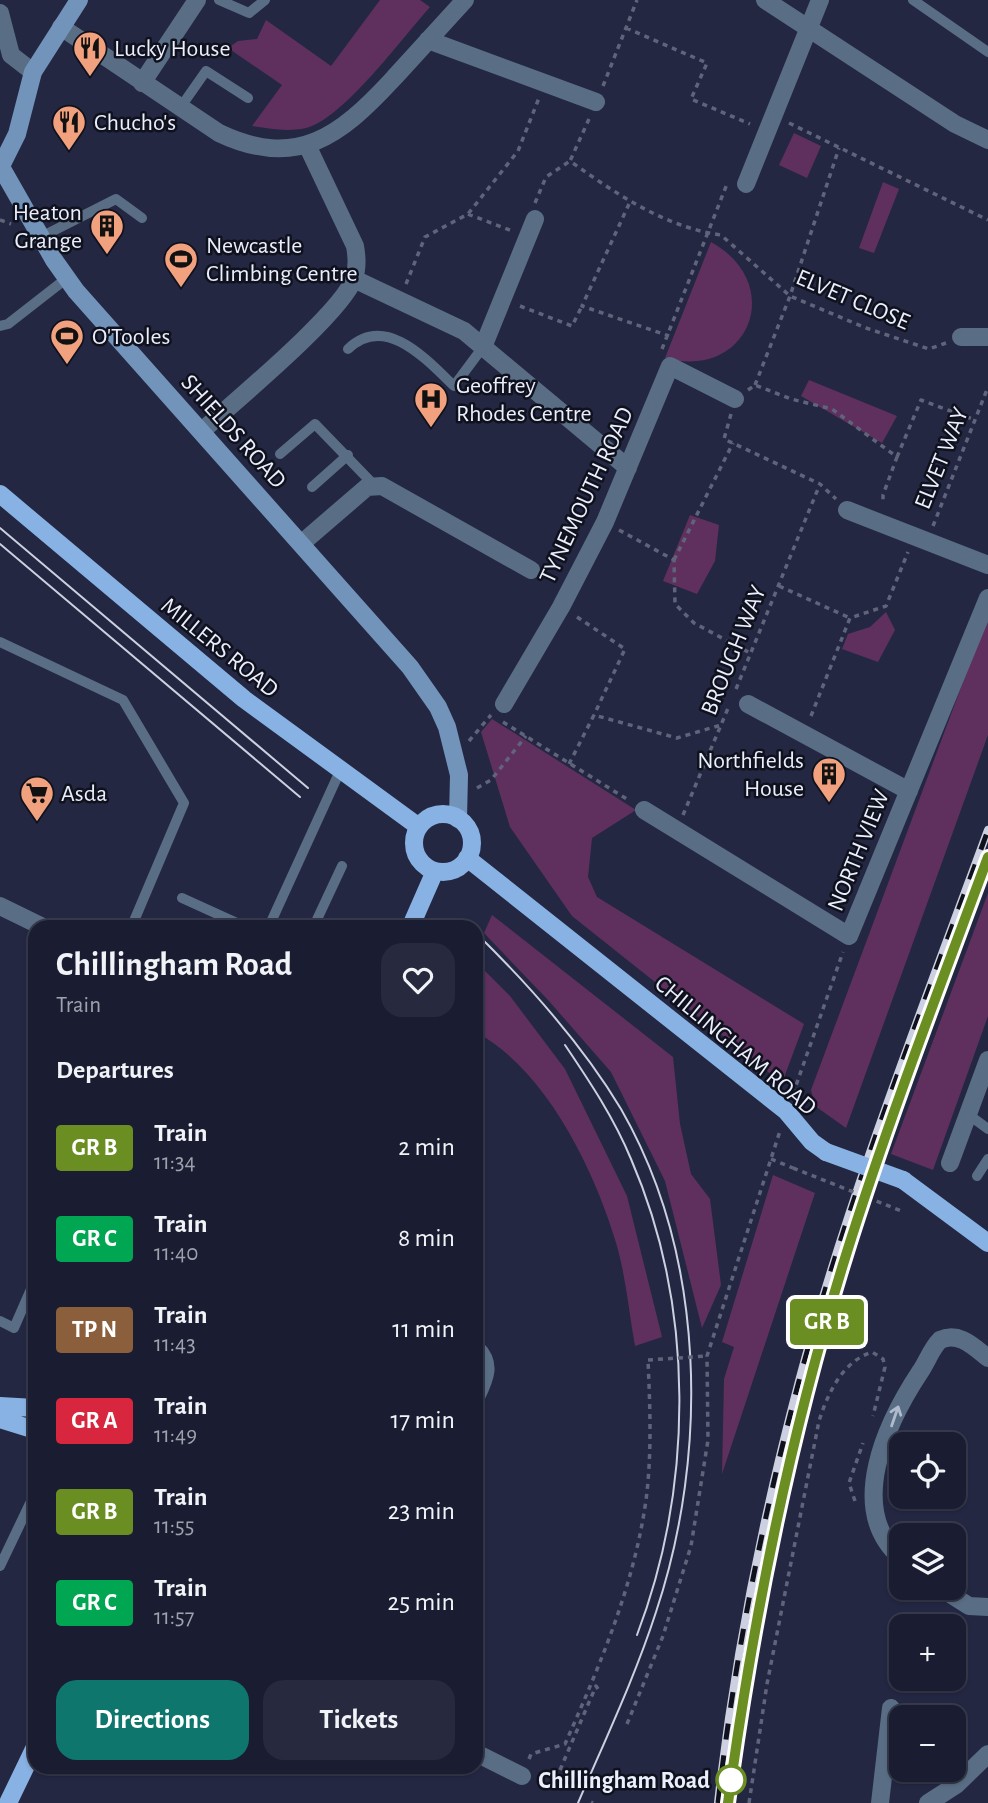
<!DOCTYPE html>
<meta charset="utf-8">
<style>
body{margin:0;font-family:"Alegreya Sans",sans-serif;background:#272a3e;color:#f1f3f6;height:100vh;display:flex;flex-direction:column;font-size:26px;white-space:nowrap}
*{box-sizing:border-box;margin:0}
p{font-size:23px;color:#9fa2ac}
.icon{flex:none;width:38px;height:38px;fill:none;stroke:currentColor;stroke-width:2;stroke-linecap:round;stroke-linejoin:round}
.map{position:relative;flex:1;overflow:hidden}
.sheet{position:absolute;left:28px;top:920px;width:455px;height:854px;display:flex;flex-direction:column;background:#1a1d32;border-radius:21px;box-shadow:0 2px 5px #0004,0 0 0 2px #383b4d}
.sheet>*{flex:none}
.badge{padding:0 14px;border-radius:5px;font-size:24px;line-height:46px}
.tools{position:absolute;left:889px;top:1432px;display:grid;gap:14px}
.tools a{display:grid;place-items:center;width:77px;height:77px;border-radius:14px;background:#1a1d32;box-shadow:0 2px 5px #0004,0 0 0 2px #383b4d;font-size:35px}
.map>.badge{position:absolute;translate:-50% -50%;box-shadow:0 0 0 4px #fff}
h2{padding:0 28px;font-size:26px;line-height:63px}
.round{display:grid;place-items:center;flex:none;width:74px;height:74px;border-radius:21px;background:#272a3e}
.summary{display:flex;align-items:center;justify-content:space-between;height:119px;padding:0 28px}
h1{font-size:33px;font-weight:700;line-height:52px}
.action{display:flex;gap:14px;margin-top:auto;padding:14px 28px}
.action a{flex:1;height:80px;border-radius:21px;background:#0f766e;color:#fff;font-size:28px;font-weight:700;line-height:80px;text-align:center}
.action a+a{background:#272a3e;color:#f1f3f6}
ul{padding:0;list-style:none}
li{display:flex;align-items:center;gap:21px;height:91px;padding:0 28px}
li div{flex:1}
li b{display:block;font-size:26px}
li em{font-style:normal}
li .badge{min-width:77px;font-weight:700;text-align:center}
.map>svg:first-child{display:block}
</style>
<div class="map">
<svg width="988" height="1803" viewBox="0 0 988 1803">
<rect width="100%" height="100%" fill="#232742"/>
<path fill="#5f305e" d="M 380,0 L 420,0 L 430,7 C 403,37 343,119 306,128 C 288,132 270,129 252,126 L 282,85 L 228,48 L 238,41 L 257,39 L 266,20 L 331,66 Z
M 794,133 L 821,146 L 807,178 L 779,165 Z
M 883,182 L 899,189 L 874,253 L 859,248 Z
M 711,242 C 787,284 749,381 665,358 Z
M 809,380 L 897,416 L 882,443 L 801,396 Z
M 690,515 L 719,525 L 715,561 L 697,594 L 663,581 Z
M 886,612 L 895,630 L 878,662 L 842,649 L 848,634 L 870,627 Z
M 988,615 L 988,735 L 846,1128 L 815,1106 L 811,1090 Z
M 492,719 L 636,810 L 592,838 L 588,877 L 597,897 L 804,1024 L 782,1083 L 572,916 L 510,827 L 481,732 Z
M 988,893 L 988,1016 L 933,1170 L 891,1154 Z
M 492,915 L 673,1057 L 680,1124 L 691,1174 L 710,1199 L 721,1285 L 702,1328 L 665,1181 L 611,1072 L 548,1000 L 484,933 Z
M 476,962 L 510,996 L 565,1069 L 627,1196 L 662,1337 L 635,1346 C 629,1313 626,1278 617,1246 C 595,1171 547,1071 476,1032 Z
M 773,1175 L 815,1193 L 722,1474 L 724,1379 L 734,1347 L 722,1342 Z"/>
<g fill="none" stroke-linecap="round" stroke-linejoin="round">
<path stroke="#60647b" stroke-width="3.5" stroke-dasharray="5 5" stroke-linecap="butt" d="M 626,28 L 707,63 L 691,99 L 750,124
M 603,86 L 637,0
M 589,119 L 570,161 C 615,193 664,227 721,235 L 790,296 L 866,328 L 929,349 L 946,343
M 789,123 L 988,220
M 535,203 L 546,177 L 570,161
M 629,204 L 582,306 L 669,336
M 468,214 L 512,231
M 0,220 L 11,224
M 406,284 L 425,237 L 468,214 L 518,151 L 539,98
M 520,306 L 572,326 L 582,306
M 662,349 L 727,184
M 755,385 L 790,296 L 839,148
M 748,390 L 755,385 L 791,399 L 832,409 L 897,457 L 883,495 L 883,504
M 731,414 L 724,439 L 820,484 L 836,499
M 897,457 L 921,400 L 975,420
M 933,526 L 988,387
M 619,530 L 674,560 L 675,604 L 694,623 L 750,653
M 674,560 L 733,443
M 779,586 L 850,618
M 577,617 L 625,649 L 594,715
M 736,689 L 820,484
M 811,716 L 850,618 L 886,606 L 908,552
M 503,722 L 630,801
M 469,741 L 491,715
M 569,764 L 594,715 L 677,738 L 721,725
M 477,788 L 491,780 L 526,736
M 683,815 L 729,706
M 793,1094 L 843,952
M 771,1159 L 793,1168
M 855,1501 L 849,1483 L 863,1443
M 627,1724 L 663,1636 L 691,1546 L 708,1440 L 707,1356 L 780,1131
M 529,1759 L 531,1754 L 565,1744 C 600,1665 634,1586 646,1500 C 652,1454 650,1406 648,1360
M 560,1770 L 596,1686 L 598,1689
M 591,1802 L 593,1803
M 749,1803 L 767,1684 L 819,1421 C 828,1393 842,1362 872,1352 L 883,1359 L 885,1367 L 873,1416"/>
<path stroke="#596e85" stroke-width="10" d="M 219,0 L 249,13 L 265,0
M 913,0 L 988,52
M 180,108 L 206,71 L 248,98
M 41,237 L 116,199 L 142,218
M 0,326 L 8,324 L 67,278
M 348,349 C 385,313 426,359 454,386 L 483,347
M 280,454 L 315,424 L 374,485
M 312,487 L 348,455
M 0,642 L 123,700 L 184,803 L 131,928
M 182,898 L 248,928
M 261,928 L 271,922 L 340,771
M 313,928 L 342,866
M 969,1115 L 988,1129
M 977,1176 L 988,1159
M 0,1321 L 14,1328 L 35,1280
M 0,1566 L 35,1493"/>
<path stroke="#596e85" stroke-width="18" d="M 765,0 L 955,124 L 988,140
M 0,13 L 11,55 L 33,72
M 61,27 L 219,133 C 297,170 340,136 392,80 C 417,53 441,26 465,0
M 428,40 L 596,102
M 142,83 L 197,0
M 746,184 L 820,0
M 354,279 L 464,331 L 628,468
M 961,337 L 988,337
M 483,347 L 535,219
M 202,431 C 234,402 343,312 354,278 C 358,267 357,257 355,246 L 307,145
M 847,510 L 988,565
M 302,543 L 367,487 L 382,486 L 531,570
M 504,704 L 561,607 L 605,522 L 670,366 L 735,399
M 748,704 L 909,791
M 644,810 L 849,936 L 988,598
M 0,906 L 45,928
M 950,1163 L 988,1060
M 476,1348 C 492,1364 485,1378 476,1397
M 901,1558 C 845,1509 887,1422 920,1372 C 927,1362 931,1349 940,1340 C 959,1331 974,1347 988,1358
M 939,1587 L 969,1606 L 988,1607
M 476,1753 L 522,1776
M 880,1803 L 891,1708
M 928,1803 L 956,1785 L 988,1754"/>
<path stroke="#7394ba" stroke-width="18" d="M 1,167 L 54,260 L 76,291 L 410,667 L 438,707 L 447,727 L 459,775 L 458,819
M 0,168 L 17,134 L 33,72 L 79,0"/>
<path stroke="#87b2e3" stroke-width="18" d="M 0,494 L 244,699 L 419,827
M414 843a29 29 0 1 1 58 0a29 29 0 1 1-58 0Z
M 467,858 L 786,1111 L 812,1142 L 826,1152
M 410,928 L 435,871
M 903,1180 L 988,1243
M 0,1406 L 35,1408
M 0,1419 L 35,1430
M 8,1803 L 35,1747"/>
<path stroke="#ccd0e0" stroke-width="2" d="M 0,528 L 308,788
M 0,544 L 300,797
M 477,934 C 531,987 582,1044 621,1109 C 706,1257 709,1453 656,1612 C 635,1677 605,1740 578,1803
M 565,1045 C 590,1082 614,1118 631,1159 C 695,1307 694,1485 637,1635"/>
<g stroke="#ccd0e0" stroke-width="8">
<path id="rail" d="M 729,1799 C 750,1636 783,1477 828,1319
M 718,1803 C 734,1661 762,1520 799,1381 C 849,1194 921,1012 988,830"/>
</g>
<use href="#rail" stroke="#0f111d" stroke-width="5" stroke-dasharray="16" stroke-linecap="butt"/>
<path stroke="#60647b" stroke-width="3.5" stroke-dasharray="5 5" stroke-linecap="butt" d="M 793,1168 L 904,1212
M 648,1360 L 707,1356"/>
<path stroke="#87b2e3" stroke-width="18" d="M 826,1152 L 903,1180"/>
</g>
<defs><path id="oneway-shaft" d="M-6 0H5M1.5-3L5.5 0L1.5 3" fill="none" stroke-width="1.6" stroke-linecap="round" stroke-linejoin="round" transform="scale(1.75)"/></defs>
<use stroke="#b1bbcd" href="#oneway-shaft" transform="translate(895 1416) rotate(-71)"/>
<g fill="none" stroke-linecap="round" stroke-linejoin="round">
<g stroke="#fff" stroke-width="16">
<path id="line" d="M 728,1803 C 753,1618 790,1434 846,1255 C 888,1121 939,989 988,857"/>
</g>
<use href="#line" stroke="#6b8e23" stroke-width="10"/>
</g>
<defs>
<g id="restaurant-pin" transform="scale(1.75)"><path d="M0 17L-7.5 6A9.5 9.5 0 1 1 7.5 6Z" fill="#f2a17e" stroke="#0f111d"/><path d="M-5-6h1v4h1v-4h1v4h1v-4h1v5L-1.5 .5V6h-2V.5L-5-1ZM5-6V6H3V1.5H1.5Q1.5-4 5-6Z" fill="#111"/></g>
<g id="building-pin" transform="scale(1.75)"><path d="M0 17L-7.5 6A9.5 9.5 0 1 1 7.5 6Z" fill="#f2a17e" stroke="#0f111d"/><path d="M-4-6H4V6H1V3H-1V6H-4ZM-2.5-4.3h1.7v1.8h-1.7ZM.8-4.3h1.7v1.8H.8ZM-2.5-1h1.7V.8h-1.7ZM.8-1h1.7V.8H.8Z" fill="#111"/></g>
<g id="stadium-pin" transform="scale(1.75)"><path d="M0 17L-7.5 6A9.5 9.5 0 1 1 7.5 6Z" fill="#f2a17e" stroke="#0f111d"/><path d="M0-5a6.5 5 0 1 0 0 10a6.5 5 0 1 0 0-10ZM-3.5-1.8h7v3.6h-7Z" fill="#111"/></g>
<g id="hospital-pin" transform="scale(1.75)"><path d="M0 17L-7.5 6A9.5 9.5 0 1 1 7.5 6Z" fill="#f2a17e" stroke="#0f111d"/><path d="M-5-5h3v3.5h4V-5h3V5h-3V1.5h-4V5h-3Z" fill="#111"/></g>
<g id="supermarket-pin" transform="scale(1.75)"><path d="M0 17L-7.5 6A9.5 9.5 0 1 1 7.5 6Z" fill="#f2a17e" stroke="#0f111d"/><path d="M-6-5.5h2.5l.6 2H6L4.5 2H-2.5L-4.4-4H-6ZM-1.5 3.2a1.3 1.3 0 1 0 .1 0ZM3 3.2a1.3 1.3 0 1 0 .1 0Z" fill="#111"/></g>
</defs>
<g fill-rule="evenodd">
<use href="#restaurant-pin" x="90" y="48"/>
<use href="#restaurant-pin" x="69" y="122"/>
<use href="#building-pin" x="107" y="226"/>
<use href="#stadium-pin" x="181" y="259"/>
<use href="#stadium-pin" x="67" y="336"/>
<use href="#hospital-pin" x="431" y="399"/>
<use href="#building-pin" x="829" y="774"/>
<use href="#supermarket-pin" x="37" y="793"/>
</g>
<circle fill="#fff" stroke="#6b8e23" stroke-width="3.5" cx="731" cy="1780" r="14"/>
<g text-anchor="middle" stroke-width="5" stroke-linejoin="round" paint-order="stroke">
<g font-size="24" fill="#ebeefd" stroke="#0f111d" text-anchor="start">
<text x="114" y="56">Lucky House</text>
<text x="94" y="130">Chucho's</text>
<text x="82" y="220" text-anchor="end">Heaton<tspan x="82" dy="28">Grange</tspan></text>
<text x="206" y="253">Newcastle<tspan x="206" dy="28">Climbing Centre</tspan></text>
<text x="92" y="344">O'Tooles</text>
<text x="456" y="393">Geoffrey<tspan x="456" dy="28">Rhodes Centre</tspan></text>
<text x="804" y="768" text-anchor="end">Northfields<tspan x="804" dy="28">House</tspan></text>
<text x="61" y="801">Asda</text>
</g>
<g font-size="24" fill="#ebeefd" stroke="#0f111d">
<text transform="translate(853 299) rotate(23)" y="8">ELVET CLOSE</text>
<text transform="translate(234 431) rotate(48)" y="8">SHIELDS ROAD</text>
<text transform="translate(941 458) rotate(-68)" y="8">ELVET WAY</text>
<text transform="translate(586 495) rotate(-65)" y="8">TYNEMOUTH ROAD</text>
<text transform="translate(220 647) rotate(39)" y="8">MILLERS ROAD</text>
<text transform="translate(733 650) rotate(-68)" y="8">BROUGH WAY</text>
<text transform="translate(858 850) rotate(-68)" y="8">NORTH VIEW</text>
<text transform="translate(736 1045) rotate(40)" y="8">CHILLINGHAM ROAD</text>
</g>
<g font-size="24" font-weight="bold" fill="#ebeefd" stroke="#0f111d" text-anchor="end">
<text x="710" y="1788">Chillingham Road</text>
</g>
</g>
</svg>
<div class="tools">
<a><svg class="icon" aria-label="locate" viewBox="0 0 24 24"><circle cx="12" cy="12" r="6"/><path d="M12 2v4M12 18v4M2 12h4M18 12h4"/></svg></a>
<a><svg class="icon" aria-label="layers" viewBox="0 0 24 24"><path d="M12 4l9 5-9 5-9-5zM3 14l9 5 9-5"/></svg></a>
<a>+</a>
<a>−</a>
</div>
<b class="badge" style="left:827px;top:1322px;background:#6b8e23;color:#fff">GR B</b>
<section class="sheet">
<div class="summary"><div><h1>Chillingham Road</h1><p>Train</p></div><a class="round"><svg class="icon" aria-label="heart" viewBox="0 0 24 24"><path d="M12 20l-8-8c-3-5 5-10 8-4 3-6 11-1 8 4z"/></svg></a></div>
<h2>Departures</h2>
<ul>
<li><span class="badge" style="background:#6b8e23;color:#fff">GR B</span><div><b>Train</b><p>11:34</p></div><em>2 min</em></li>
<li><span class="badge" style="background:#00a651;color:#fff">GR C</span><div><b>Train</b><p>11:40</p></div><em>8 min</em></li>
<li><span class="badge" style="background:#8b5e3c;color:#fff">TP N</span><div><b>Train</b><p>11:43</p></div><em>11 min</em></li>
<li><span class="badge" style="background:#d7263d;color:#fff">GR A</span><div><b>Train</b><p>11:49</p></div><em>17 min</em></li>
<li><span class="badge" style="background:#6b8e23;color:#fff">GR B</span><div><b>Train</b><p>11:55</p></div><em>23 min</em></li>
<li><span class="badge" style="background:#00a651;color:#fff">GR C</span><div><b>Train</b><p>11:57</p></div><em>25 min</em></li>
</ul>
<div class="action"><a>Directions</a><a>Tickets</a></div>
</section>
</div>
